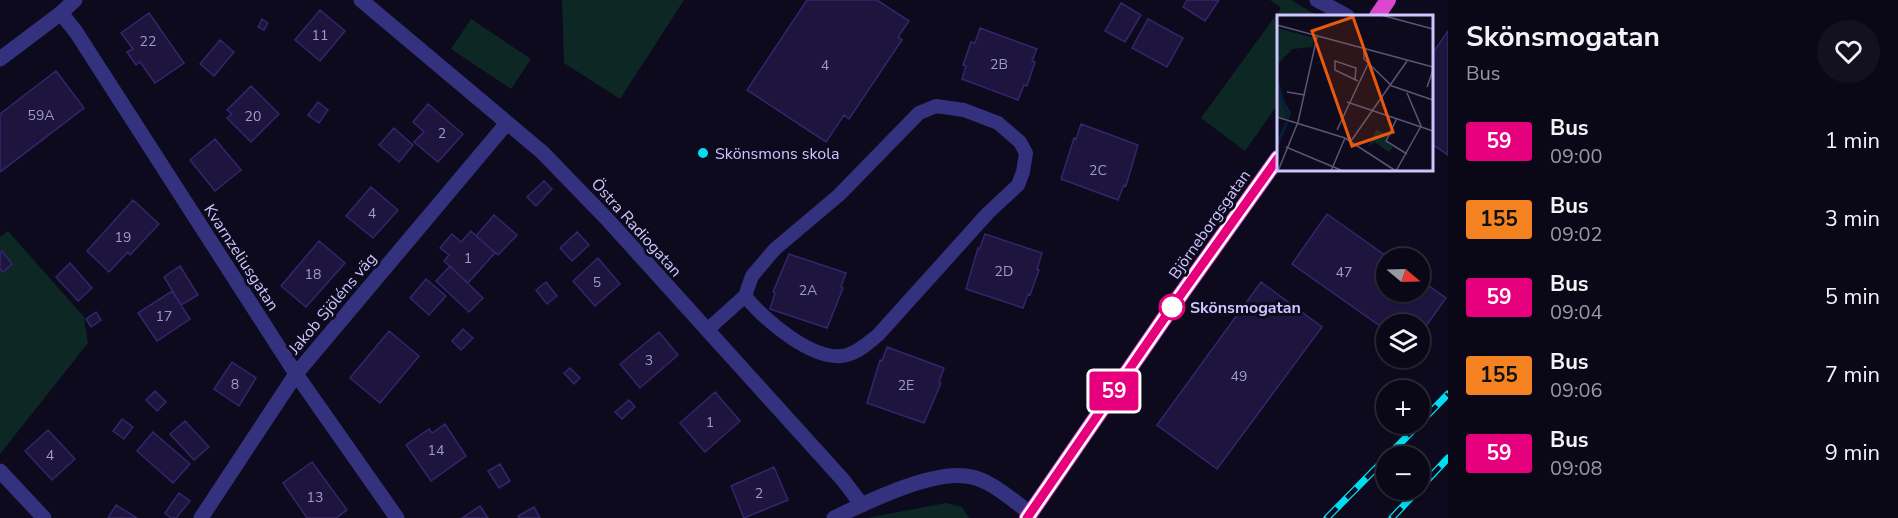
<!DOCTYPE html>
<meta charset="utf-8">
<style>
body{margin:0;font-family:"Nunito Sans",sans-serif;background:#13111f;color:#f1f3f6;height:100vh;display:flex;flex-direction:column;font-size:22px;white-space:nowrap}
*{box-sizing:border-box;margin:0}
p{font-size:20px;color:#999aa1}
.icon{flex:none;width:33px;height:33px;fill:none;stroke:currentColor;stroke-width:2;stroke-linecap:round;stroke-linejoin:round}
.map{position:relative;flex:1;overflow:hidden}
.details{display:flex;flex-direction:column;background:#0a0816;width:450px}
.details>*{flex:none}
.badge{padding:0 12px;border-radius:4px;font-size:21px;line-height:39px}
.needle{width:39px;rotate:109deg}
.fabs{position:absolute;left:1376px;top:248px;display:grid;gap:12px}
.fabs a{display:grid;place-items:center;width:54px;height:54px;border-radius:50%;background:#0a0816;box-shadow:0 2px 4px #0004,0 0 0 2px #2a2935;font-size:30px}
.map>.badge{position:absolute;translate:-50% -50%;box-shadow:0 0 0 3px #fff}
.round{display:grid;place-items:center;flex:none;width:63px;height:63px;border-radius:32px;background:#13111f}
.headline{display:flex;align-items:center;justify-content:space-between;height:102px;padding:0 18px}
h1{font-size:28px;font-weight:700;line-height:45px}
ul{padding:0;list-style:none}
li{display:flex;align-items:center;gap:18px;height:78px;padding:0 18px}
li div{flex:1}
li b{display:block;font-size:22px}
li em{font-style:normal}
li .badge{min-width:66px;font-weight:700;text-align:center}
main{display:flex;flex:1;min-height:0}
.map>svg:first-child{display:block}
</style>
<main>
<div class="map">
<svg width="1448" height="518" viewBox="0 0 1448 518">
<rect width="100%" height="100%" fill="#0d0a1d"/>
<path fill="#0d2725" d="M 562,0 L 684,0 L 620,99 L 564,63 Z
M 1270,0 L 1291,0 L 1318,16 L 1278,16 L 1278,104 L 1245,151 L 1201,118 L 1281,8 Z
M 471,19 L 531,59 L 511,89 L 451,49 Z
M 8,231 L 84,317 L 88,343 L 0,454 L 0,237 Z
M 946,503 L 962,507 L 969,518 L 867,518 Z"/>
<path fill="#1d153e" stroke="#33266c" stroke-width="1.5" d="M 807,0 L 877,0 L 909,21 L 898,37 L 902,40 L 849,119 L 844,115 L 826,142 L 747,90 Z
M 1187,0 L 1219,0 L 1205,21 L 1183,7 Z
M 1121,3 L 1141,15 L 1125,42 L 1105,31 Z
M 320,10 L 345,31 L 320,61 L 295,40 Z
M 149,13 L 184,63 L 155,83 L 140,62 L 136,65 L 127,52 L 133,49 L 121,33 Z
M 262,19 L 268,23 L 264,30 L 258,27 Z
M 1148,19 L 1183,38 L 1167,67 L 1132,48 Z
M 980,28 L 1037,49 L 1032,61 L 1035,62 L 1027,86 L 1024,85 L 1018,100 L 962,79 L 966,66 L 963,65 L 971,42 L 975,43 Z
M 1448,31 L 1448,155 L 1432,144 L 1432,54 Z
M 220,40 L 234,52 L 214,76 L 200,64 Z
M 56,71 L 84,108 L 0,172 L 0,114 Z
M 251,86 L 279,114 L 251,142 L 227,118 L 232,114 L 227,110 Z
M 318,102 L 328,110 L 319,123 L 308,115 Z
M 428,104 L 463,134 L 438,162 L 414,142 L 424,132 L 413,122 Z
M 1081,124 L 1138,145 L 1126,186 L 1124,185 L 1118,200 L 1061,179 L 1074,138 L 1076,139 Z
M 394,128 L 413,145 L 399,162 L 379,145 Z
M 215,139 L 241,170 L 215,191 L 190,160 Z
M 544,181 L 552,189 L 536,206 L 527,197 Z
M 371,187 L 398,210 L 373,238 L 346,216 Z
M 133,200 L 159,224 L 130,255 L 128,252 L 109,272 L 87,251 Z
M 1327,214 L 1389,258 L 1386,258 L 1386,291 L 1419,291 L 1419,279 L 1446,298 L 1419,336 L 1419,324 L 1386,324 L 1386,330 L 1292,264 Z
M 494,215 L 517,235 L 498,255 L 476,236 Z
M 471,231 L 495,253 L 468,283 L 444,261 L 449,255 L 440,248 L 452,234 L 461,242 Z
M 577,232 L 589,245 L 572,261 L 560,248 Z
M 985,234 L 1042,253 L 1037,269 L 1039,270 L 1030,295 L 1028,294 L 1023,308 L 966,289 L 978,248 L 980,248 Z
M 319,241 L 345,263 L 306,307 L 281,286 Z
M 2,251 L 12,264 L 3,272 L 0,269 L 0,252 Z
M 789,254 L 846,273 L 841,287 L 843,288 L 827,328 L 770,309 L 775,293 L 773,292 Z
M 598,258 L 620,284 L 595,306 L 573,281 Z
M 70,263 L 92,288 L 78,301 L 56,277 Z
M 180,266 L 198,295 L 181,305 L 164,277 Z
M 450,266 L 483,298 L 469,312 L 436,281 Z
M 426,279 L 446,296 L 429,315 L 410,298 Z
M 546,282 L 557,296 L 547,304 L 536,290 Z
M 1261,282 L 1322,327 L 1217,469 L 1157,425 Z
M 172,291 L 190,319 L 157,341 L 138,313 Z
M 96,312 L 101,320 L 91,327 L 86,319 Z
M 463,329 L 473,338 L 461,350 L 452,341 Z
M 389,331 L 419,356 L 380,403 L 350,378 Z
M 659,332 L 678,355 L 640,388 L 620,364 Z
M 887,347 L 944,368 L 939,382 L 941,383 L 924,423 L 867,403 L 880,360 L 882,361 Z
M 232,362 L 256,378 L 239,406 L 214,389 Z
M 570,368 L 580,378 L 574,384 L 564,373 Z
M 155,391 L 166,402 L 157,411 L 146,400 Z
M 715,392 L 740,421 L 705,452 L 680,423 Z
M 629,400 L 635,407 L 622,419 L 615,412 Z
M 122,419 L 133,427 L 124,439 L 113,431 Z
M 185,421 L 209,447 L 194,460 L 170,434 Z
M 445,424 L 466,456 L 431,481 L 406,445 L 429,429 L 432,433 Z
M 48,430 L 75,459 L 52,480 L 25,451 Z
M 153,432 L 190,464 L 173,483 L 137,451 Z
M 312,462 L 347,510 L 336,518 L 307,518 L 283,483 Z
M 500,464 L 510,481 L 499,488 L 488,471 Z
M 774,467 L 788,500 L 744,518 L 731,486 Z
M 179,493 L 190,501 L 176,518 L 171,518 L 165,513 Z
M 116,505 L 137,518 L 108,518 Z
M 480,506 L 488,518 L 462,518 Z
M 534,507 L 540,518 L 519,518 L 518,516 Z"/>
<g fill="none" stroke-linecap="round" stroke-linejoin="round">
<path stroke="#34327e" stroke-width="14" d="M 707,330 L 745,296 L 752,276 L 775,249 L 839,195 L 919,113 L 936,106 L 964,110 L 998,123 L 1020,142 L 1026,153 L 1023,172 L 1018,185 L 988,213 L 878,335 C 869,342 859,352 847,355 C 815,364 763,319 745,296"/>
<path stroke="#34327e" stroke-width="15" d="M 361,0 L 542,152 L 607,219 L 843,480 L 862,505
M 1317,0 L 1347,16
M 61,13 L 76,32 L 296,374 L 397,518
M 0,471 L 44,518
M 201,518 L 296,374 L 507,123
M 834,518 C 867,502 930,471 966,476 C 989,478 1012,500 1030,513"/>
<path stroke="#34327e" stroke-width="15" d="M 0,59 L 61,13 L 75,0"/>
<path stroke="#dc47cf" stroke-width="16" d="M 1377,16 L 1388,0
M 1027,518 L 1172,307 L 1278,158"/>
<g stroke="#00dcf1" stroke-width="7">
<path id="rail" d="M 1388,456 L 1448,394
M 1327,518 L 1386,458
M 1392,518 L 1448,458"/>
</g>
<use href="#rail" stroke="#0d0a1d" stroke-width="4.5" stroke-dasharray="14" stroke-linecap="butt"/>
</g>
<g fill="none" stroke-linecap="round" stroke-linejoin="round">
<g stroke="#fff" stroke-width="14">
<path id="line" d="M 1027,518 L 1172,307 L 1278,158"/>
</g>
<use href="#line" stroke="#e6007e" stroke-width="9"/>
</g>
<circle fill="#00dcf1" stroke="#0d0a1d" stroke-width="2" cx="703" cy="153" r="6"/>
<circle fill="#fff" stroke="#e6007e" stroke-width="3" cx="1172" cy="307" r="12"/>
<g text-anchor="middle" stroke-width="6" stroke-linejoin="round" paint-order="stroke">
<g font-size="14" fill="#a09acf">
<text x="320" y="40">11</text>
<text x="148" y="46">22</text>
<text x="999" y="69">2B</text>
<text x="825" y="70">4</text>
<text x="41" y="120">59A</text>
<text x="253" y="121">20</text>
<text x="442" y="138">2</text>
<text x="1098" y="175">2C</text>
<text x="372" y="218">4</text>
<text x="123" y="242">19</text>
<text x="468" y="263">1</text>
<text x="1004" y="276">2D</text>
<text x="1344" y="277">47</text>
<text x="313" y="279">18</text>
<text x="597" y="287">5</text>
<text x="808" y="295">2A</text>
<text x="164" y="321">17</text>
<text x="649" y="365">3</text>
<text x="1239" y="381">49</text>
<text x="235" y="389">8</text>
<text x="906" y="390">2E</text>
<text x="710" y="427">1</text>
<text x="436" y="455">14</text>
<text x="50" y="460">4</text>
<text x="759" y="498">2</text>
<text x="315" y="502">13</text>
</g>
<g font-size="16" fill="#ccc6ff" stroke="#0d0a1d" text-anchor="start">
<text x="715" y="159">Skönsmons skola</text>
</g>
<g font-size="16" fill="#ccc6ff" stroke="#0d0a1d">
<text transform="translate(1209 224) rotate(-55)" y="6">Björneborgsgatan</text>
<text transform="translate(637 227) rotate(48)" y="6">Östra Radiogatan</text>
<text transform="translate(242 257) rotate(57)" y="6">Kvarnzeliusgatan</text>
<text transform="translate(332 303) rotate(-50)" y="6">Jakob Sjöléns väg</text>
</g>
<g font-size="16" font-weight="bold" fill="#ccc6ff" stroke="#0d0a1d" text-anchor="start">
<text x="1190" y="313">Skönsmogatan</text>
</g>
</g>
<g transform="translate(1277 15)">
<rect width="156" height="156" fill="#0d0a1d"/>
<path d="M 0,13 L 37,23 L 36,32 L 15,34 L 0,50 ZM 0,55 L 5,82 L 14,98 L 12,104 L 0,101 ZM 99,115 L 111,119 L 108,125 L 116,132 L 112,137 L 97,127 L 91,132 Z" fill="#0d2725"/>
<path fill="none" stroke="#081d3e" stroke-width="3" d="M 0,66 L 11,103M 0,130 L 10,107"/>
<path fill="none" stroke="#595577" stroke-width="1.5" d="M 104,0 L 156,14M 0,10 L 156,52M 87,35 L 87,44 L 115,71 L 156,85M 78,64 L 79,53 L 58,46 L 58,55 L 81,66M 150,72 L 156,55M 10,77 L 28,80M 70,87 L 156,116M 0,102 L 68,123 L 119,156M 120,103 L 109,126 L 130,139M 60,115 L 91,49M 74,126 L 130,46M 9,132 L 66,156M 1,156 L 21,107 L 40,22M 54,156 L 68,123M 119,156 L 144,111 L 130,78"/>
<path fill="#e8590c" fill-opacity="0.15" stroke="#e8590c" stroke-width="3" d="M 76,2 L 116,117 L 75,131 L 35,16 Z"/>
<rect width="156" height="156" fill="none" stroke="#ccc6ff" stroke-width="3"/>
</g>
</svg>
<div class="fabs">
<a><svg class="needle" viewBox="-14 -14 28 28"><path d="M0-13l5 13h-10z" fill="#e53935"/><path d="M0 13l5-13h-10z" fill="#999aa1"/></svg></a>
<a><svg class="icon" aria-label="layers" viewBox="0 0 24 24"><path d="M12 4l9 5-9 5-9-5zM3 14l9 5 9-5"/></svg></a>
<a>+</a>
<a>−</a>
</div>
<b class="badge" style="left:1114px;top:391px;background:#e6007e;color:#fff">59</b>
</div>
<section class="details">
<div class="headline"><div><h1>Skönsmogatan</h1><p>Bus</p></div><a class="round"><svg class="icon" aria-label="heart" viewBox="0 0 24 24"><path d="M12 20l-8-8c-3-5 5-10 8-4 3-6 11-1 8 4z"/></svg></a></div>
<ul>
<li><span class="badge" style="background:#e6007e;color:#fff">59</span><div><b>Bus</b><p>09:00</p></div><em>1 min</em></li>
<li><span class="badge" style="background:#f58220;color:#111">155</span><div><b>Bus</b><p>09:02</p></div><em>3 min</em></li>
<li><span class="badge" style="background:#e6007e;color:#fff">59</span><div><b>Bus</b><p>09:04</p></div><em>5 min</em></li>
<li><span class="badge" style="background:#f58220;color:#111">155</span><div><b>Bus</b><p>09:06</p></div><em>7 min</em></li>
<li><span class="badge" style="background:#e6007e;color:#fff">59</span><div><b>Bus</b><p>09:08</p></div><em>9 min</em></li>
</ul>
</section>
</main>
